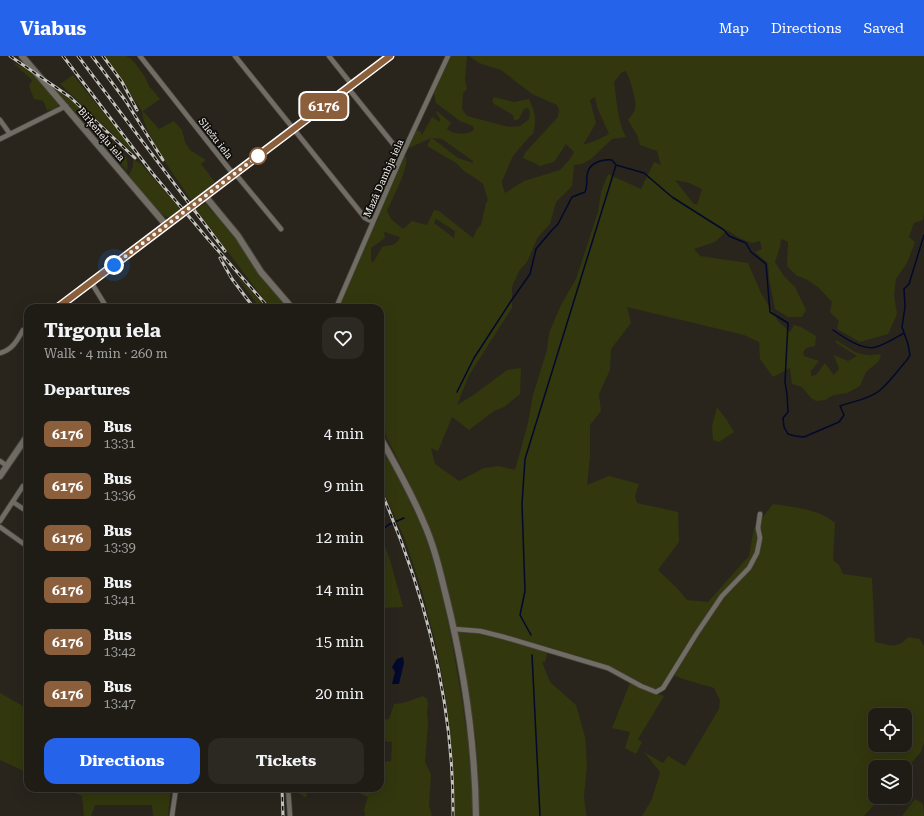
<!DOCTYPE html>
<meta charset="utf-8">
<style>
body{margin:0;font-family:"Roboto Serif",serif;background:#2c2923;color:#f1f3f6;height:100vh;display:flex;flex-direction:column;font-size:15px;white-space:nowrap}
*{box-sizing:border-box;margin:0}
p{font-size:13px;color:#a1a1a1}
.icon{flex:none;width:22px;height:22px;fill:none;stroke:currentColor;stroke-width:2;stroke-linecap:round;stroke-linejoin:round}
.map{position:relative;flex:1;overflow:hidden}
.drawer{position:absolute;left:24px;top:248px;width:360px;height:488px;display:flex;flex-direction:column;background:#1f1c16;border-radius:12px;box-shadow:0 4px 16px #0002,0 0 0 1px #3c3a35}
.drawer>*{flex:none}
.badge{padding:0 8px;border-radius:6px;font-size:14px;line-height:26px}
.fabs{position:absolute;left:868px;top:652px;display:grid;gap:8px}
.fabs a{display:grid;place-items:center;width:44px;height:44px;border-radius:8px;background:#1f1c16;box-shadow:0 4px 16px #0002,0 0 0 1px #3c3a35;font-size:20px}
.you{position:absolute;width:20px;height:20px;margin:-10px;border:3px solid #fff;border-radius:50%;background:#1a73e8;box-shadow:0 0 0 6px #1a73e833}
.map>.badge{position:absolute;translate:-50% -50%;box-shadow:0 0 0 2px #fff}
h2{padding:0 20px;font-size:15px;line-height:36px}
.round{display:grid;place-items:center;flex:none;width:42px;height:42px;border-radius:12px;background:#2c2923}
.head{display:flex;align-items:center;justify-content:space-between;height:68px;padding:0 20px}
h1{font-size:19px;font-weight:700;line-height:30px}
.action{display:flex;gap:8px;margin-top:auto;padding:8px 20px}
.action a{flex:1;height:46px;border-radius:12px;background:#2563eb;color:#fff;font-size:16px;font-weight:700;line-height:46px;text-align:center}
.action a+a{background:#2c2923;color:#f1f3f6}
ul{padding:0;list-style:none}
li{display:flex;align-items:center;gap:12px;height:52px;padding:0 20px}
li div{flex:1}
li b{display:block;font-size:15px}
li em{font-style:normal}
li .badge{min-width:44px;font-weight:700;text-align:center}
header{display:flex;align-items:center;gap:24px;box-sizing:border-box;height:56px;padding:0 20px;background:#2563eb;color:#fff}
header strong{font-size:19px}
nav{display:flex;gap:22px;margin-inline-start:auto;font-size:14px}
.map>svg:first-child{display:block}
</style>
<header>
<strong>Viabus</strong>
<nav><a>Map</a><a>Directions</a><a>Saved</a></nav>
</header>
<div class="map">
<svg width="924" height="760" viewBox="0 0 924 760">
<rect width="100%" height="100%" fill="#29251d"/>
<path fill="#32370e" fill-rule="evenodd" d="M 105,0 L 126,0 L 130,2 L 135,7 L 145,21 L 149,30 L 160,43 L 143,55 L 159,73 L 174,65 L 182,74 L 185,86 L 190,94 L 206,104 L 201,108 L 215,126 L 192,145 C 178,125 143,77 142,55 Z
M 451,0 L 467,0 L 465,24 L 467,33 L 463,37 L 462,53 L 467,60 L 509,71 L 520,70 L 529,63 L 530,56 L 528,52 L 524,53 L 519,63 L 514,65 L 513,59 L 494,48 L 492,45 L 494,41 L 514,46 L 529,43 C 535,56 537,64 533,78 L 530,80 L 513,100 L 502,125 L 502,128 L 505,137 L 524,125 L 560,114 L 570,103 L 574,96 L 566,88 L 554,106 L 540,110 L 523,102 L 525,97 L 534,87 L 558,61 L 559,54 L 557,49 L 532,38 L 501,14 L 479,7 L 469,0 L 924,0 L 924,157 L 923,164 L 914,167 L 909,181 L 915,186 L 907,207 L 896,223 L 894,239 L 897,258 L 888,278 L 860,286 L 837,273 L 839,265 L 830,256 L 832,246 L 818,231 L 806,223 L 797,220 L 787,210 L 788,186 L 781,183 L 780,191 L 775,206 L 784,220 L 795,231 L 806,254 L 802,261 L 788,261 L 775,253 L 769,222 L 768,207 L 755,196 L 762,193 L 760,185 L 752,187 L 739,182 L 727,174 L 715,186 L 694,193 L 700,200 L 748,207 L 761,237 L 779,266 L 790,276 L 794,269 L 801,271 L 816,280 L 815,290 L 806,292 L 803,297 L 804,300 L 819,305 L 811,315 L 811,320 L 816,319 L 825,307 L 834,319 L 839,313 L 834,299 L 848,305 L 857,300 L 835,286 L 836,284 C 854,295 859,302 881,298 L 879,305 L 866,316 L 860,330 L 847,337 L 834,339 L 825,344 L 816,345 L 811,342 L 802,331 L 792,328 L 790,312 L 773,321 L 760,303 L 759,286 L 744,279 L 627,251 L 631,267 L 611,293 L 610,314 L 599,338 L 601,355 L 590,369 L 590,400 L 587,429 L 609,420 L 639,428 L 635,440 L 637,447 L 678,456 L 679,486 L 658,514 L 677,532 L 687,544 L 708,546 L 749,500 L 754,472 L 773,448 C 793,451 819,453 835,467 L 833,504 L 839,509 L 843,518 L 872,522 L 875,586 C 890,589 897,594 908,581 L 920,583 L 924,590 L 924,687 L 921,696 L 905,714 L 905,711 L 875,711 L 875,741 L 881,741 L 864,760 L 642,760 L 652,743 L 660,716 L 644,696 L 663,707 L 668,700 L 685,710 L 719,653 L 720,644 L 714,632 L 683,623 L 671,618 L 663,628 L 659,632 L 653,632 L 638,625 L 549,591 L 545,606 L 542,606 L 550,626 L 576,649 L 585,681 L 587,709 L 584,740 L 586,758 L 587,760 L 479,760 L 478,714 L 476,683 L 463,604 L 450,544 L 412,432 L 386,380 L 384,371 L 380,365 L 380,252 L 337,252 L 374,168 L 375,169 L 379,162 L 379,159 L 404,100 L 406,101 C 409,112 392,143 387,155 L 391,163 L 403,173 L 412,165 L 427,169 L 434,154 L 439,155 L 473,182 L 477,173 L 481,169 L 486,147 L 488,144 L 483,128 L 478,124 L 464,115 L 456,107 L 427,90 L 431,82 L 407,93 L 416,74 L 420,75 L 422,79 L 432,61 L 440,66 L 440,63 L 436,56 L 437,55 L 451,67 L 447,73 C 454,79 467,79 474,74 L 473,70 L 460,65 L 436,47 L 434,37 ZM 626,15 C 630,23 637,45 635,53 C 634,57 630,61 628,64 L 637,79 L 640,89 L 657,95 L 661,109 L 654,106 L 641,133 L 608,118 L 601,136 L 598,156 L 576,223 L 561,249 L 549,277 L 547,294 L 533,339 L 528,367 L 515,414 L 499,410 L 484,412 L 459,425 L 435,408 L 431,392 L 438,395 L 452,361 L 469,374 L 494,355 L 504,351 L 520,338 L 521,312 L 507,314 L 475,338 L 457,349 L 469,319 L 512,252 L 512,231 L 519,215 L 527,206 L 538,181 L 550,168 L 556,146 L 572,130 L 574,109 L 582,108 L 591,103 L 612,83 L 626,81 C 617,64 617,45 614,26 L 622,16 ZM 595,41 L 597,51 L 609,78 L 597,84 L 583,89 L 596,67 L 590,44 ZM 432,82 L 442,83 L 473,105 L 473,107 L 458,102 ZM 675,124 L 689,127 L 702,133 L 697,149 L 693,147 ZM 436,163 L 455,175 L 454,182 L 434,167 ZM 384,176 L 400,181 C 397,190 390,189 382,191 L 373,207 L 371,204 L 371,192 L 385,182 ZM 875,659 L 905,659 L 905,689 L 875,689 Z
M 12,6 L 31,15 L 53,39 L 59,48 C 56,53 53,54 47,54 L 43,45 L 34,43 L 29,30 L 32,24 Z
M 73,19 L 132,92 L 132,96 L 60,28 Z
M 51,29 L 87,57 L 107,78 L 112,80 L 100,79 L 96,80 Z
M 108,82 C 118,91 131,99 127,115 L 100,84 Z
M 133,103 L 141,108 L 181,154 C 177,157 172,163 167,161 C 157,158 136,128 129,119 L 133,111 Z
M 205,147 L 213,157 L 217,159 L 288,252 L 270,252 L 196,153 Z
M 237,221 L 241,224 L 266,252 L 260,252 Z
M 717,351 L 726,363 L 734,376 L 719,386 L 713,384 L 712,370 Z
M 380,389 C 397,420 414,450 426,483 C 445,537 453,594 463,650 C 464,665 468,679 470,694 C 473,716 473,738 473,760 L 454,760 L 454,732 L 446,642 L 437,593 L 422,535 L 404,481 L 380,428 Z
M 380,446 L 386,460 L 380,468 Z
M 380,477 L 390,504 L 403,551 L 380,552 Z
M 630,627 L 651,636 L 664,640 L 638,683 L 642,686 L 636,698 L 625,692 L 630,676 L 612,672 Z
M 0,637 L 28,653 L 28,717 L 0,704 Z
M 423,640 L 427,643 L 428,648 L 427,657 L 428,668 L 425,706 L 431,718 L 429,750 L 432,760 L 364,760 L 365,758 L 364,753 L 368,741 L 355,735 L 360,732 L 380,732 L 380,706 L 391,705 L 392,686 L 380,685 L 380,664 L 389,663 L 394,648 L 403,647 Z
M 64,732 L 172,732 L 170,740 L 168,760 L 153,760 L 152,749 L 95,749 L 91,760 L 84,760 L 82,740 Z
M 294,732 L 306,732 L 307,736 L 306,742 L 294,734 Z
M 915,743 L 923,748 L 924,760 L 902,760 Z"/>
<path fill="#02092c" d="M 403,601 L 404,607 L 399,628 L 392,628 L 395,616 L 392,611 L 397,603 Z"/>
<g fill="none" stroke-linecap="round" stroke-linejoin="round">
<path stroke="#02092c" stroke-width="1.5" d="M 833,274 C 843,281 863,295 876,291 C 886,288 895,282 904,277
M 457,336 L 474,302 L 511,245 L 530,218 L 536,193 L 552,174 L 558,168 L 572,141 L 585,136 C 588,129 586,127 587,120 C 588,107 601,103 612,104 L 616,109
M 381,475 L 388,469 L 404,462
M 531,579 L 520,559 L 525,535 L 522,448 L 525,403 L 616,109 L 644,117 L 672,141 L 724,174 L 729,180 L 746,187 L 751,196 L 766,208 L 770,256 L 788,267 L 785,326 L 787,338 L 788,356 L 783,362 L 784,371 L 788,378 L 795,380 L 804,381 L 839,366 L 844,359 L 840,350 C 853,345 868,344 879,335 C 889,327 898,314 907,304 L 910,299 L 908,288 L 902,271 L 905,251 L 904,233 L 909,228 L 924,179
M 532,599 L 540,760"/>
<g stroke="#43403a" stroke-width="6">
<path id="street" d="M 140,0 L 230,114 L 238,121 L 281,173
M 235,0 L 365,162 L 373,166
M 329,0 L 352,29
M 348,32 L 402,99
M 0,64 L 10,78
M 0,83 L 66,50
M 91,226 L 107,252
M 336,252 L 402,99 L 448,0
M 0,297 C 12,294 17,285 23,274 L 28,272
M 0,405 L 7,410
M 13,446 L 28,456
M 0,465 L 23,430 L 28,430
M 0,471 L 24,488 L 28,489
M 454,573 L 480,575 L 504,581 L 608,612 L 641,630 L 656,636 L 663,632 L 697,577 L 722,540 L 749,512 L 757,497 L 760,482 L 758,472 L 760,458
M 288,732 L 290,760
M 172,760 L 176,732"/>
</g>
<g stroke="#43403a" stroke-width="8">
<path id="secondary" d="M 22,0 L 166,169
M 205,140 L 238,180 L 261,216 L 292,252
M 57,252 L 390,0
M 380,381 C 395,408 411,436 423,465 C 434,489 440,515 446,540 C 464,612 475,686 476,760
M 0,420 L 28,379"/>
</g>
<use href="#street" stroke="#716d64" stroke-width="4.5"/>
<use href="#secondary" stroke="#716d64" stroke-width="6"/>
<g stroke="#c5c3bd" stroke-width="3">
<path id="rail" d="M 10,0 L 70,41 L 135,102
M 63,0 L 153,118 L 207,182 L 269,252
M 78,0 L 225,195
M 92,0 L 125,44 L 163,104
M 103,0 L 122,26 L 137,54
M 220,202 L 232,223 L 254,252
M 380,433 C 425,536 454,647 453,760
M 282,732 L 283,760"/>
</g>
<use href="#rail" stroke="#100e0b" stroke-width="1.5" stroke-dasharray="4.5" stroke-linecap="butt"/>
</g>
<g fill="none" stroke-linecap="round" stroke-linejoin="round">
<g stroke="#fff" stroke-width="9">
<path id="line" d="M 57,252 L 390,0"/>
</g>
<use href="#line" stroke="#8b5e3c" stroke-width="6"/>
<path stroke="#f4f2ed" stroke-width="4" stroke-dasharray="0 7.2" d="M 114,209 L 262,97 L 258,100"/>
</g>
<circle fill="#fff" stroke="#8b5e3c" stroke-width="2" cx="258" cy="100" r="8"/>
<g text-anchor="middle" stroke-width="3.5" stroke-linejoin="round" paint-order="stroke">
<g font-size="10" fill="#f4f2ed" stroke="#100e0b">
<text transform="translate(102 78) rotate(50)" y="4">Birķeneļu iela</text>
<text transform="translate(216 82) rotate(52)" y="4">Sliežu iela</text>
<text transform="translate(383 122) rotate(-66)" y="4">Mazā Dambja iela</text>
</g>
</g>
</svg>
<div class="fabs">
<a><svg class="icon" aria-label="locate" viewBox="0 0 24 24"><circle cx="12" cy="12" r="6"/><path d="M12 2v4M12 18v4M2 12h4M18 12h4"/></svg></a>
<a><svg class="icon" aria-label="layers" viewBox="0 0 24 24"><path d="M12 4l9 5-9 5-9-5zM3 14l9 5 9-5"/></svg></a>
</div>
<div class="you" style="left:114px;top:209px"></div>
<b class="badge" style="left:324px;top:50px;background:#8b5e3c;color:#fff">6176</b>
<section class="drawer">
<div class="head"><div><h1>Tirgoņu iela</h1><p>Walk · 4 min · 260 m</p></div><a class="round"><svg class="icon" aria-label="heart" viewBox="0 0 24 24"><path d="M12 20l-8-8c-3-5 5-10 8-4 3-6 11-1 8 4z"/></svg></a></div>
<h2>Departures</h2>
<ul>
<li><span class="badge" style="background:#8b5e3c;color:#fff">6176</span><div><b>Bus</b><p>13:31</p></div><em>4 min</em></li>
<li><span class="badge" style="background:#8b5e3c;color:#fff">6176</span><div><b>Bus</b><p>13:36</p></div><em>9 min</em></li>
<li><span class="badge" style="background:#8b5e3c;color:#fff">6176</span><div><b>Bus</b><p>13:39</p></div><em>12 min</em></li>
<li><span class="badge" style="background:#8b5e3c;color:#fff">6176</span><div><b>Bus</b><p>13:41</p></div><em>14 min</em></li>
<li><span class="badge" style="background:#8b5e3c;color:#fff">6176</span><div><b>Bus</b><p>13:42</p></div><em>15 min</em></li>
<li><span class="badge" style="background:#8b5e3c;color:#fff">6176</span><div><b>Bus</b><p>13:47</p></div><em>20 min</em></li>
</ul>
<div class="action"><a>Directions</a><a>Tickets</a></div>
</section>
</div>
